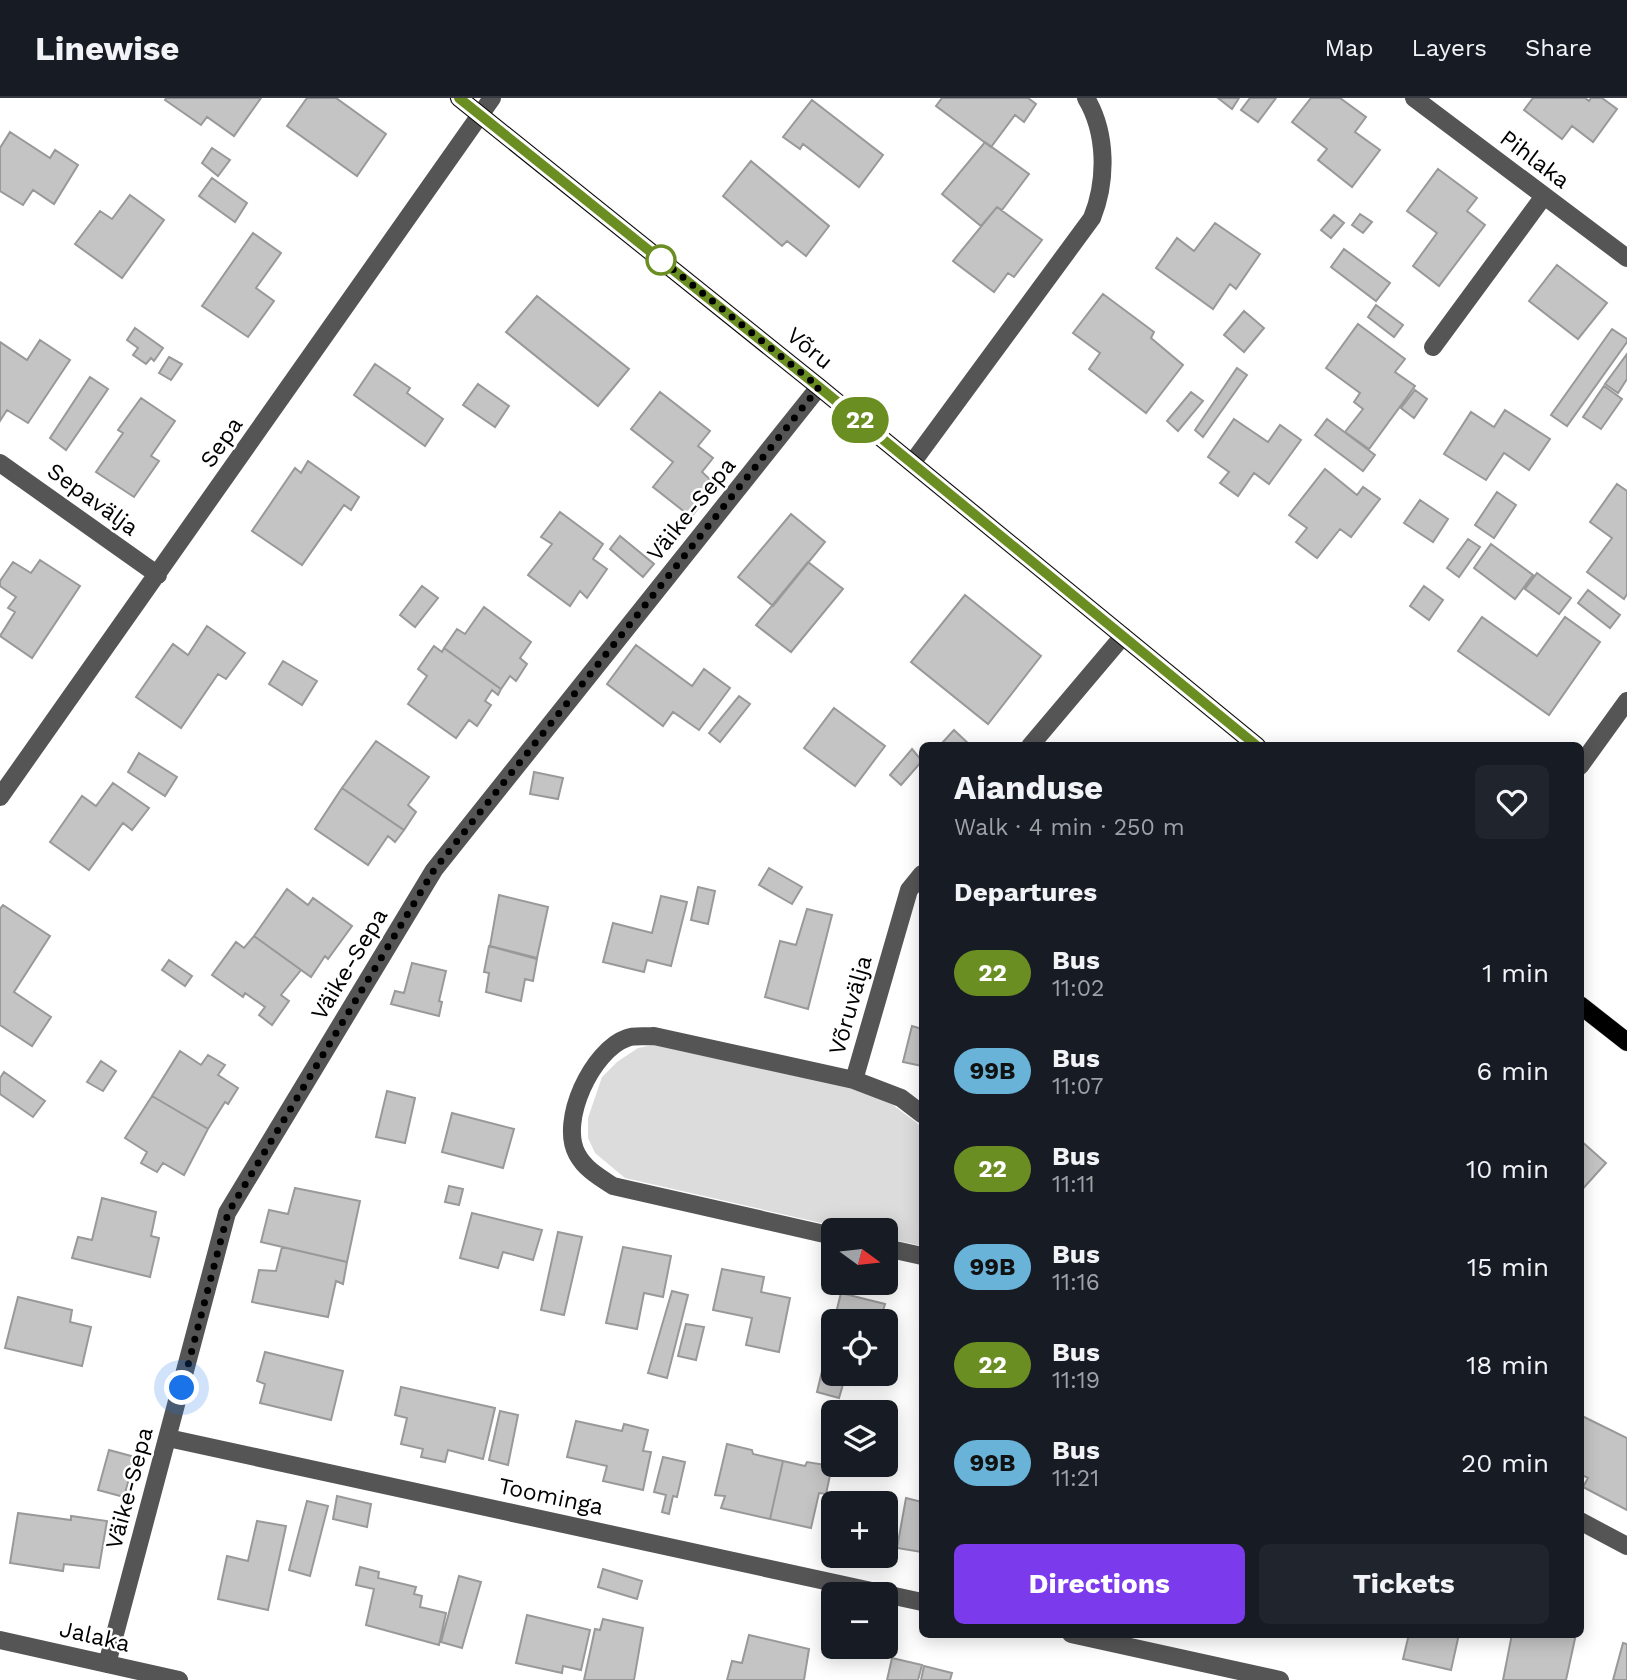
<!DOCTYPE html>
<meta charset="utf-8">
<style>
body{margin:0;font-family:"Work Sans",sans-serif;background:#20242c;color:#f1f3f6;height:100vh;display:flex;flex-direction:column;font-size:26px;white-space:nowrap}
*{box-sizing:border-box;margin:0}
p{font-size:23px;color:#9ea1a6}
.icon{flex:none;width:38px;height:38px;fill:none;stroke:currentColor;stroke-width:2;stroke-linecap:round;stroke-linejoin:round}
.map{position:relative;flex:1;overflow:hidden}
.sheet{position:absolute;left:919px;top:644px;width:665px;height:896px;display:flex;flex-direction:column;background:#171b24;border-radius:10px;box-shadow:0 4px 18px #0003}
.sheet>*{flex:none}
.badge{padding:0 14px;border-radius:23px;font-size:24px;line-height:46px}
.needle{width:46px;rotate:105deg}
.fabs{position:absolute;left:821px;top:1120px;display:grid;gap:14px}
.fabs a{display:grid;place-items:center;width:77px;height:77px;border-radius:10px;background:#171b24;box-shadow:0 4px 18px #0003;font-size:35px}
.you{position:absolute;width:35px;height:35px;margin:-18px;border:5px solid #fff;border-radius:50%;background:#1a73e8;box-shadow:0 0 0 10px #1a73e833}
.map>.badge{position:absolute;translate:-50% -50%;box-shadow:0 0 0 4px #fff}
h2{padding:0 35px;font-size:26px;line-height:63px}
.round{display:grid;place-items:center;flex:none;width:74px;height:74px;border-radius:10px;background:#20242c}
.overview{display:flex;align-items:center;justify-content:space-between;height:119px;padding:0 35px}
h1{font-size:33px;font-weight:700;line-height:52px}
.cta{display:flex;gap:14px;margin-top:auto;padding:14px 35px}
.cta a{flex:1;height:80px;border-radius:10px;background:#7c3aed;color:#fff;font-size:28px;font-weight:700;line-height:80px;text-align:center}
.cta a+a{background:#20242c;color:#f1f3f6}
ul{padding:0;list-style:none}
li{display:flex;align-items:center;gap:21px;height:98px;padding:0 35px}
li div{flex:1}
li b{display:block;font-size:26px}
li em{font-style:normal}
li .badge{min-width:77px;font-weight:700;text-align:center}
header{display:flex;align-items:center;gap:42px;box-sizing:border-box;height:98px;padding:0 35px;background:#171b24;border-bottom:2px solid #363941}
header strong{font-size:33px}
nav{display:flex;gap:38px;margin-inline-start:auto;font-size:24px}
.map>svg:first-child{display:block}
</style>
<header>
<strong>Linewise</strong>
<nav><a>Map</a><a>Layers</a><a>Share</a></nav>
</header>
<div class="map">
<svg width="1627" height="1582" viewBox="0 0 1627 1582">
<rect width="100%" height="100%" fill="#fff"/>
<path fill="#dcdcdc" d="M 658,946 L 843,985 L 893,1007 L 922,1029 L 922,1148 L 886,1140 L 886,1132 L 852,1132 L 625,1080 L 595,1055 L 588,1040 L 588,1020 L 602,979 L 617,964 L 638,950 Z"/>
<path fill="#c4c4c4" stroke="#999" stroke-width="2" d="M 166,0 L 261,0 L 234,38 L 207,19 L 201,27 L 165,2 Z
M 307,0 L 336,0 L 386,36 L 357,78 L 287,28 Z
M 942,0 L 1028,0 L 1036,6 L 1024,24 L 1015,17 L 991,49 L 936,8 Z
M 1218,0 L 1239,0 L 1232,11 Z
M 1250,0 L 1276,0 L 1258,24 L 1241,12 Z
M 1311,0 L 1340,0 L 1366,19 L 1355,34 L 1380,52 L 1352,89 L 1318,62 L 1327,51 L 1292,24 Z
M 1533,0 L 1585,0 L 1589,3 L 1591,0 L 1602,0 L 1617,11 L 1593,44 L 1572,28 L 1562,41 L 1524,12 Z
M 812,2 L 883,57 L 859,89 L 803,46 L 800,51 L 783,39 Z
M 10,34 L 50,60 L 55,52 L 78,67 L 54,106 L 33,92 L 23,107 L 0,93 L 0,50 Z
M 985,44 L 1029,76 L 1002,112 L 997,109 L 981,128 L 942,96 Z
M 212,50 L 230,62 L 218,78 L 202,65 Z
M 751,63 L 829,128 L 806,158 L 787,143 L 782,148 L 723,98 Z
M 1438,71 L 1477,100 L 1467,113 L 1485,127 L 1439,188 L 1413,168 L 1437,135 L 1407,113 Z
M 212,80 L 247,105 L 235,124 L 199,98 Z
M 130,97 L 164,122 L 122,180 L 75,146 L 100,113 L 112,121 Z
M 997,109 L 1042,142 L 1014,179 L 1008,175 L 994,194 L 953,163 Z
M 1360,116 L 1372,124 L 1363,135 L 1352,127 Z
M 1334,117 L 1344,125 L 1331,140 L 1321,132 Z
M 1215,125 L 1260,156 L 1236,191 L 1230,186 L 1213,211 L 1156,170 L 1177,140 L 1194,153 Z
M 253,135 L 281,155 L 256,190 L 274,203 L 248,239 L 202,208 Z
M 1344,151 L 1390,185 L 1376,203 L 1331,169 Z
M 1557,167 L 1607,205 L 1578,241 L 1529,203 Z
M 1103,196 L 1154,234 L 1151,240 L 1183,267 L 1146,315 L 1089,271 L 1100,255 L 1073,235 Z
M 537,198 L 629,271 L 598,308 L 506,234 Z
M 1376,207 L 1403,227 L 1394,239 L 1368,219 Z
M 1244,213 L 1264,230 L 1244,254 L 1224,237 Z
M 1358,226 L 1405,261 L 1395,274 L 1415,288 L 1369,351 L 1345,334 L 1363,311 L 1354,304 L 1360,295 L 1326,270 Z
M 135,230 L 163,250 L 154,263 L 151,260 L 146,266 L 133,257 L 138,250 L 127,242 Z
M 1612,231 L 1627,241 L 1627,244 L 1567,328 L 1551,317 Z
M 40,242 L 70,262 L 28,325 L 7,312 L 0,323 L 0,244 L 27,262 Z
M 1627,256 L 1627,281 L 1618,295 L 1605,286 Z
M 169,259 L 182,266 L 171,282 L 159,275 Z
M 375,266 L 410,290 L 407,295 L 443,321 L 425,348 L 354,297 Z
M 1237,270 L 1247,277 L 1203,339 L 1195,332 Z
M 90,279 L 108,291 L 66,352 L 50,340 Z
M 478,286 L 509,308 L 495,329 L 463,307 Z
M 1604,288 L 1622,301 L 1601,331 L 1583,319 Z
M 1415,292 L 1427,301 L 1414,320 L 1401,310 Z
M 660,294 L 710,333 L 698,348 L 713,360 L 702,374 L 716,387 L 691,419 L 653,389 L 673,364 L 631,331 Z
M 1191,294 L 1203,303 L 1178,333 L 1167,323 Z
M 141,300 L 175,323 L 151,358 L 159,363 L 134,399 L 96,374 L 123,335 L 118,332 Z
M 1505,312 L 1550,341 L 1529,372 L 1504,355 L 1486,382 L 1444,356 L 1471,314 L 1494,329 Z
M 1234,321 L 1268,344 L 1280,327 L 1301,342 L 1269,386 L 1254,375 L 1238,398 L 1220,385 L 1229,374 L 1208,359 Z
M 1327,321 L 1375,357 L 1363,373 L 1315,337 Z
M 308,363 L 359,399 L 351,412 L 344,407 L 302,467 L 252,433 L 295,370 L 301,375 Z
M 1325,371 L 1357,397 L 1363,389 L 1380,401 L 1351,439 L 1340,431 L 1317,460 L 1296,444 L 1307,430 L 1289,417 Z
M 1617,386 L 1627,393 L 1627,496 L 1624,501 L 1587,474 L 1612,440 L 1590,424 Z
M 1497,394 L 1516,407 L 1494,440 L 1475,427 Z
M 1420,402 L 1448,421 L 1433,444 L 1404,425 Z
M 560,414 L 603,446 L 593,461 L 607,471 L 587,500 L 580,493 L 570,508 L 528,477 L 552,446 L 541,439 Z
M 791,416 L 825,444 L 773,508 L 738,479 Z
M 620,438 L 654,466 L 643,479 L 610,451 Z
M 1468,441 L 1480,449 L 1459,479 L 1447,470 Z
M 1491,446 L 1533,477 L 1515,501 L 1474,470 Z
M 40,462 L 80,488 L 32,560 L 0,538 L 15,514 L 8,510 L 16,499 L 0,488 L 0,483 L 13,464 L 31,475 Z
M 808,464 L 843,491 L 791,554 L 756,527 Z
M 1537,475 L 1571,500 L 1559,516 L 1525,491 Z
M 422,488 L 438,500 L 415,529 L 400,517 Z
M 1424,488 L 1443,502 L 1429,522 L 1410,508 Z
M 1588,492 L 1620,517 L 1610,530 L 1578,505 Z
M 965,497 L 1041,558 L 988,626 L 911,564 Z
M 484,509 L 531,544 L 520,560 L 527,566 L 516,583 L 510,578 L 501,591 L 444,550 L 457,531 L 465,536 Z
M 1482,519 L 1537,558 L 1565,519 L 1600,544 L 1549,617 L 1458,553 Z
M 207,528 L 245,555 L 226,581 L 218,576 L 181,630 L 136,599 L 173,546 L 188,557 Z
M 636,547 L 692,588 L 704,571 L 730,590 L 699,632 L 673,614 L 663,628 L 607,586 Z
M 434,548 L 442,554 L 444,550 L 501,591 L 498,597 L 492,592 L 485,603 L 491,607 L 477,628 L 469,622 L 456,640 L 408,606 L 427,578 L 418,571 Z
M 283,563 L 317,583 L 302,607 L 269,586 Z
M 739,598 L 750,606 L 720,644 L 709,635 Z
M 834,610 L 885,648 L 855,688 L 804,650 Z
M 954,632 L 971,648 L 945,648 L 942,645 Z
M 376,643 L 429,679 L 408,707 L 416,714 L 404,732 L 342,690 Z
M 912,651 L 922,663 L 901,687 L 890,677 Z
M 139,655 L 177,679 L 165,698 L 128,674 Z
M 534,674 L 563,680 L 558,701 L 530,696 Z
M 113,685 L 149,710 L 132,732 L 123,725 L 89,772 L 50,744 L 82,698 L 96,708 Z
M 342,690 L 404,732 L 395,744 L 388,738 L 368,767 L 315,731 Z
M 769,770 L 802,789 L 792,806 L 759,787 Z
M 698,789 L 715,793 L 708,826 L 691,822 Z
M 287,791 L 308,807 L 313,800 L 352,828 L 328,861 L 325,858 L 311,879 L 254,838 Z
M 499,797 L 548,809 L 537,860 L 490,848 Z
M 661,798 L 687,804 L 671,868 L 647,862 L 644,874 L 603,864 L 613,825 L 652,835 Z
M 3,807 L 50,838 L 14,894 L 51,919 L 32,948 L 0,927 L 0,811 Z
M 807,811 L 832,817 L 808,911 L 765,899 L 780,843 L 796,847 Z
M 254,838 L 301,872 L 281,897 L 289,903 L 272,927 L 259,917 L 265,909 L 245,895 L 243,899 L 212,877 L 236,844 L 244,850 Z
M 489,848 L 537,861 L 533,883 L 525,881 L 521,903 L 486,894 L 489,875 L 484,874 Z
M 169,862 L 192,878 L 185,888 L 162,872 Z
M 412,865 L 446,873 L 439,903 L 442,904 L 439,918 L 391,906 L 395,893 L 404,895 Z
M 912,928 L 922,931 L 922,968 L 903,964 Z
M 180,953 L 201,967 L 208,957 L 225,967 L 218,977 L 238,990 L 228,1006 L 225,1004 L 208,1031 L 152,998 Z
M 101,963 L 116,973 L 103,993 L 87,984 Z
M 4,974 L 45,1003 L 33,1019 L 0,996 L 0,980 Z
M 387,993 L 415,1000 L 405,1045 L 376,1039 Z
M 152,998 L 208,1031 L 184,1077 L 163,1065 L 157,1074 L 141,1065 L 147,1054 L 125,1040 Z
M 452,1015 L 514,1031 L 503,1070 L 442,1054 Z
M 1580,1042 L 1606,1065 L 1580,1094 Z
M 449,1088 L 463,1091 L 459,1107 L 445,1104 Z
M 295,1090 L 360,1103 L 347,1164 L 261,1144 L 269,1112 L 288,1116 Z
M 102,1100 L 156,1114 L 151,1138 L 159,1140 L 150,1179 L 72,1160 L 78,1139 L 92,1142 Z
M 472,1115 L 542,1132 L 533,1162 L 503,1154 L 498,1170 L 460,1160 Z
M 558,1134 L 582,1139 L 564,1217 L 541,1212 Z
M 282,1149 L 347,1164 L 343,1186 L 336,1183 L 328,1219 L 252,1204 L 259,1172 L 276,1173 Z
M 623,1149 L 671,1158 L 663,1199 L 644,1195 L 637,1231 L 606,1225 Z
M 722,1171 L 764,1179 L 761,1194 L 790,1200 L 779,1254 L 746,1247 L 752,1220 L 713,1212 Z
M 672,1193 L 688,1197 L 667,1280 L 648,1275 Z
M 841,1195 L 885,1206 L 880,1223 L 834,1223 Z
M 18,1199 L 72,1212 L 70,1224 L 91,1229 L 82,1268 L 5,1250 Z
M 686,1226 L 704,1229 L 696,1262 L 678,1258 Z
M 833,1227 L 833,1276 L 858,1276 L 855,1287 L 844,1283 L 839,1300 L 817,1294 Z
M 265,1254 L 343,1273 L 331,1322 L 260,1305 L 265,1286 L 257,1283 Z
M 401,1289 L 495,1310 L 483,1361 L 448,1352 L 445,1364 L 421,1359 L 423,1351 L 401,1346 L 407,1320 L 395,1317 Z
M 500,1313 L 518,1317 L 508,1367 L 489,1362 Z
M 1580,1317 L 1627,1340 L 1627,1412 L 1583,1389 L 1588,1380 L 1580,1376 Z
M 576,1323 L 622,1333 L 624,1326 L 648,1332 L 643,1353 L 651,1354 L 643,1392 L 603,1383 L 607,1368 L 567,1359 Z
M 727,1346 L 752,1352 L 753,1356 L 783,1363 L 770,1421 L 721,1410 L 725,1398 L 715,1397 Z
M 109,1352 L 135,1359 L 124,1399 L 98,1392 Z
M 663,1359 L 685,1364 L 677,1399 L 673,1398 L 669,1416 L 662,1414 L 666,1397 L 654,1394 Z
M 783,1363 L 805,1368 L 807,1364 L 832,1368 L 826,1396 L 819,1395 L 811,1430 L 770,1421 Z
M 337,1398 L 371,1406 L 367,1429 L 333,1421 Z
M 906,1400 L 922,1404 L 922,1454 L 897,1450 Z
M 307,1403 L 328,1408 L 310,1478 L 289,1472 Z
M 18,1415 L 71,1422 L 71,1418 L 107,1423 L 99,1470 L 64,1466 L 63,1473 L 10,1465 Z
M 257,1423 L 286,1428 L 268,1512 L 218,1501 L 227,1458 L 248,1463 Z
M 360,1469 L 379,1474 L 378,1480 L 416,1489 L 414,1496 L 422,1498 L 420,1509 L 446,1515 L 439,1547 L 366,1527 L 374,1491 L 356,1487 Z
M 603,1471 L 642,1483 L 637,1501 L 598,1489 Z
M 459,1478 L 481,1484 L 462,1550 L 441,1544 Z
M 527,1517 L 590,1532 L 581,1572 L 563,1568 L 562,1575 L 516,1565 Z
M 603,1521 L 643,1530 L 634,1582 L 584,1582 L 595,1531 L 600,1532 Z
M 1409,1536 L 1459,1536 L 1451,1572 L 1403,1561 Z
M 1512,1536 L 1576,1536 L 1566,1582 L 1503,1582 Z
M 749,1537 L 809,1551 L 804,1582 L 727,1582 L 732,1563 L 742,1565 Z
M 1623,1545 L 1627,1546 L 1627,1582 L 1613,1582 Z
M 892,1560 L 922,1567 L 918,1582 L 887,1582 Z
M 924,1568 L 952,1575 L 950,1582 L 921,1582 Z"/>
<g fill="none" stroke-linecap="round" stroke-linejoin="round">
<g stroke="#dbdbdb" stroke-width="19">
<path id="major" d="M 459,0 L 819,289 L 1257,648
M 1580,907 L 1627,944"/>
</g>
<path stroke="#555" stroke-width="18" d="M 1414,0 L 1627,160
M 1433,249 L 1544,98
M 0,365 L 158,477
M 912,365 L 1092,120 C 1107,83 1107,35 1086,0
M 1030,648 L 1123,538
M 1580,668 L 1627,603
M 0,699 L 492,0
M 922,776 L 909,792 L 854,982 L 901,1000 L 922,1016
M 833,1138 L 613,1088 C 599,1079 585,1071 577,1056 C 559,1023 592,952 627,940 C 634,937 646,939 654,938 L 854,982
M 886,1150 L 922,1158
M 168,1340 L 922,1504
M 1580,1423 L 1627,1448
M 1071,1536 L 1280,1582
M 0,1542 L 179,1582
M 107,1566 L 227,1115 L 434,772 L 819,289"/>
<use href="#major" stroke="#000" stroke-width="18"/>
</g>
<g fill="none" stroke-linecap="round" stroke-linejoin="round">
<g stroke="#fff" stroke-width="16">
<path id="line" d="M 459,0 L 819,289 L 1257,648"/>
</g>
<use href="#line" stroke="#6b8e23" stroke-width="10"/>
<path stroke="#000" stroke-width="7" stroke-dasharray="0 12.6" d="M 182,1290 L 228,1115 L 434,772 L 819,289 L 659,160 L 661,162"/>
</g>
<circle fill="#fff" stroke="#6b8e23" stroke-width="3.5" cx="661" cy="162" r="14"/>
<g text-anchor="middle" stroke-width="5" stroke-linejoin="round" paint-order="stroke">
<g font-size="23" fill="#000" stroke="#fff">
<text transform="translate(1535 61) rotate(37)" y="8">Pihlaka</text>
<text transform="translate(810 250) rotate(39)" y="8">Võru</text>
<text transform="translate(221 344) rotate(-55)" y="8">Sepa</text>
<text transform="translate(93 401) rotate(36)" y="8">Sepavälja</text>
<text transform="translate(691 411) rotate(-51)" y="8">Väike-Sepa</text>
<text transform="translate(349 866) rotate(-59)" y="8">Väike-Sepa</text>
<text transform="translate(850 907) rotate(-74)" y="8">Võruvälja</text>
<text transform="translate(129 1390) rotate(-75)" y="8">Väike-Sepa</text>
<text transform="translate(551 1398) rotate(12)" y="8">Toominga</text>
<text transform="translate(95 1538) rotate(13)" y="8">Jalaka</text>
</g>
</g>
</svg>
<div class="fabs">
<a><svg class="needle" viewBox="-14 -14 28 28"><path d="M0-13l5 13h-10z" fill="#e53935"/><path d="M0 13l5-13h-10z" fill="#9ea1a6"/></svg></a>
<a><svg class="icon" aria-label="locate" viewBox="0 0 24 24"><circle cx="12" cy="12" r="6"/><path d="M12 2v4M12 18v4M2 12h4M18 12h4"/></svg></a>
<a><svg class="icon" aria-label="layers" viewBox="0 0 24 24"><path d="M12 4l9 5-9 5-9-5zM3 14l9 5 9-5"/></svg></a>
<a>+</a>
<a>−</a>
</div>
<div class="you" style="left:182px;top:1290px"></div>
<b class="badge" style="left:860px;top:322px;background:#6b8e23;color:#fff">22</b>
<section class="sheet">
<div class="overview"><div><h1>Aianduse</h1><p>Walk · 4 min · 250 m</p></div><a class="round"><svg class="icon" aria-label="heart" viewBox="0 0 24 24"><path d="M12 20l-8-8c-3-5 5-10 8-4 3-6 11-1 8 4z"/></svg></a></div>
<h2>Departures</h2>
<ul>
<li><span class="badge" style="background:#6b8e23;color:#fff">22</span><div><b>Bus</b><p>11:02</p></div><em>1 min</em></li>
<li><span class="badge" style="background:#69b3d9;color:#111">99B</span><div><b>Bus</b><p>11:07</p></div><em>6 min</em></li>
<li><span class="badge" style="background:#6b8e23;color:#fff">22</span><div><b>Bus</b><p>11:11</p></div><em>10 min</em></li>
<li><span class="badge" style="background:#69b3d9;color:#111">99B</span><div><b>Bus</b><p>11:16</p></div><em>15 min</em></li>
<li><span class="badge" style="background:#6b8e23;color:#fff">22</span><div><b>Bus</b><p>11:19</p></div><em>18 min</em></li>
<li><span class="badge" style="background:#69b3d9;color:#111">99B</span><div><b>Bus</b><p>11:21</p></div><em>20 min</em></li>
</ul>
<div class="cta"><a>Directions</a><a>Tickets</a></div>
</section>
</div>
